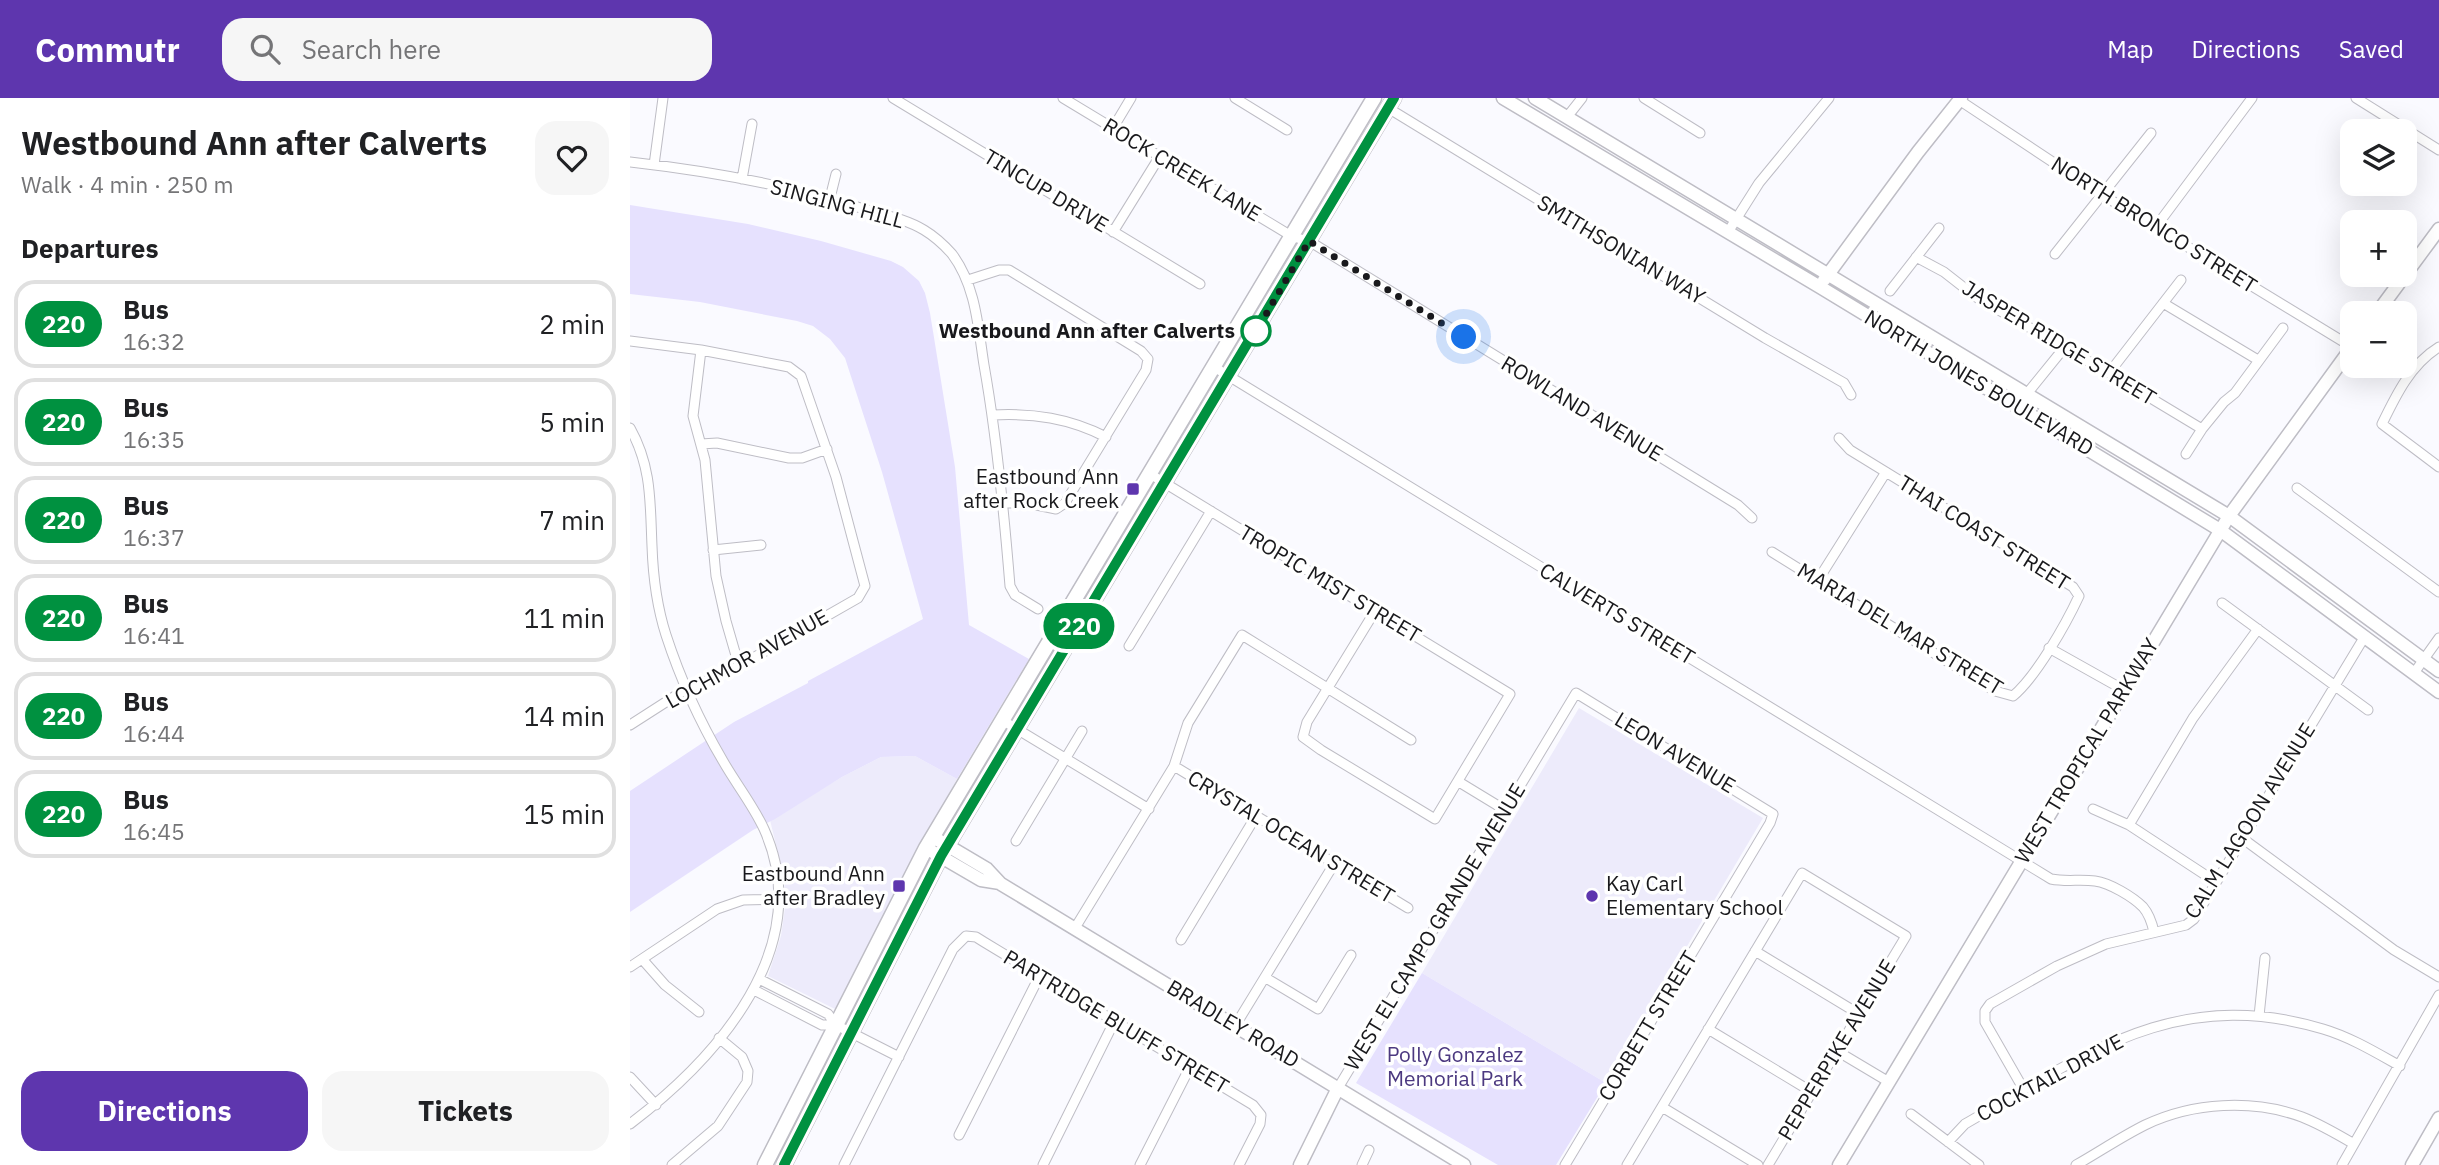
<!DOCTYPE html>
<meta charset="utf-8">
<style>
body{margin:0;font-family:"IBM Plex Sans",sans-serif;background:#f6f6f6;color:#202124;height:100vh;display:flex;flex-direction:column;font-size:26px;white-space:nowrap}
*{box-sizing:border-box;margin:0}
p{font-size:23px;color:#757577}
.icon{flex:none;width:38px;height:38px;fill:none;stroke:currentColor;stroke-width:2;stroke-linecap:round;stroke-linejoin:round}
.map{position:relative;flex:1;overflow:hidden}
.sheet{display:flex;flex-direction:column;background:#fff;width:630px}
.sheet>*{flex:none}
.badge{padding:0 14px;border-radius:23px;font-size:24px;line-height:46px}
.controls{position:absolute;left:1710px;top:21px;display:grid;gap:14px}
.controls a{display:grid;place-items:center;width:77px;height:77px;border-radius:14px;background:#fff;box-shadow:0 7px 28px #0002;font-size:35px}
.you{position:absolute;width:35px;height:35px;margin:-18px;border:5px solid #fff;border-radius:50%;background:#1a73e8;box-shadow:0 0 0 10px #1a73e833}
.map>.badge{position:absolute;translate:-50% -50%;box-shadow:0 0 0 4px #fff}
h2{padding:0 21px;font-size:26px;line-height:63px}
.round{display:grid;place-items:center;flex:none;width:74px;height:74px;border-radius:21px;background:#f6f6f6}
.head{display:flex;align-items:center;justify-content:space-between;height:119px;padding:0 21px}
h1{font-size:33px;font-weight:700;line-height:52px}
.cta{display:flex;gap:14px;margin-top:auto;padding:14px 21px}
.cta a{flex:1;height:80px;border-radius:21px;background:#5e36ae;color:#fff;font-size:28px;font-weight:700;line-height:80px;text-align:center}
.cta a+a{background:#f6f6f6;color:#202124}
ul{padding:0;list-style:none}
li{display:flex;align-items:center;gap:21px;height:88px;margin:0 14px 10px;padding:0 7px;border:4px solid #e0e0e0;border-radius:21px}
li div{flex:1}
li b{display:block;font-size:26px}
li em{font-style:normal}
li .badge{min-width:77px;font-weight:700;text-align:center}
header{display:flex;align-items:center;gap:42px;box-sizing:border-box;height:98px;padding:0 35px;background:#5e36ae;color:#fff}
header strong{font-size:33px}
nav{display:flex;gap:38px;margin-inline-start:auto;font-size:24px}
.search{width:490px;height:63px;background:#f6f6f6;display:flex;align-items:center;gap:18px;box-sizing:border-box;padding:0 24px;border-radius:21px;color:#757577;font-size:26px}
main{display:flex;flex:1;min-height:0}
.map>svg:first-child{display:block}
</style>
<header>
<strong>Commutr</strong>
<div class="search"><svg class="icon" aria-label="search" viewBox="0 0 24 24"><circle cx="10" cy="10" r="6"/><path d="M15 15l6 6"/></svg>Search here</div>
<nav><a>Map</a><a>Directions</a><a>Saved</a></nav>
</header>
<main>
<section class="sheet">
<div class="head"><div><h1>Westbound Ann after Calverts</h1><p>Walk · 4 min · 250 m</p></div><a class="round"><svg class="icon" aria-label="heart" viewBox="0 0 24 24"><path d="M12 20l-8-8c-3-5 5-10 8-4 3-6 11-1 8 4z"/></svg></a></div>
<h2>Departures</h2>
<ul>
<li><span class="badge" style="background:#009140;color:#fff">220</span><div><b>Bus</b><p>16:32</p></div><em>2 min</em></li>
<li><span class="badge" style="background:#009140;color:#fff">220</span><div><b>Bus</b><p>16:35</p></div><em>5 min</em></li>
<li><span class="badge" style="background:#009140;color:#fff">220</span><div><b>Bus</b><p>16:37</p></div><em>7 min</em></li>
<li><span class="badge" style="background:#009140;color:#fff">220</span><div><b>Bus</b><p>16:41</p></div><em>11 min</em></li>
<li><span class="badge" style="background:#009140;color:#fff">220</span><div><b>Bus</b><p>16:44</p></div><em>14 min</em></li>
<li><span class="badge" style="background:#009140;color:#fff">220</span><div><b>Bus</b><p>16:45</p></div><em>15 min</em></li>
</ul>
<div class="cta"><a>Directions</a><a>Tickets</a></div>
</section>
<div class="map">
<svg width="1809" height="1067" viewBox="0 0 1809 1067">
<rect width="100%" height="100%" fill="#fafaff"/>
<path fill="#edebfb" d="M 949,610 L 1133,720 L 976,985 L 792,875 Z
M 285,658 L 327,681 L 205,911 L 138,878 L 151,838 L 156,803 L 154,780 L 140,722 L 212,679 L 251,659 Z"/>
<path fill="#e6e1fe" d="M 0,107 L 118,126 L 191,143 L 261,163 L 273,169 L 289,183 L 295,195 L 300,215 L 325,369 L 339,527 L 399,561 L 327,681 L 285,658 L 251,659 L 212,679 L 145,721 L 123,732 L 0,814 L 0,693 L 104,624 L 178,585 L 178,583 L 293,521 L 252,374 L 215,260 L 200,241 L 183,228 L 167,223 L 70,204 L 0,196 Z
M 792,875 L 976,985 L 926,1067 L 868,1067 L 726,985 Z"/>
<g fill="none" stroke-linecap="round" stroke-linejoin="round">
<g stroke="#bebdc5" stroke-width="11">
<path id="street" d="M 263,0 L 570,186
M 433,0 L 663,139 L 679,143 L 1108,407 L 1122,420
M 605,0 L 657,32
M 1014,0 L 1070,35
M 1726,0 L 1809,52
M 1329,2 L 1471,96 L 1722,249
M 758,10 L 1135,240 L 1214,285 L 1221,297
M 937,19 L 952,0
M 483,30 L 501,0
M 0,64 C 79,73 158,87 234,111 C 254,117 276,121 294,132 C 304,138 314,147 322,156 C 346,188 348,229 354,267 C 367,340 374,414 380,488 L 385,497 L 408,511
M 24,67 L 33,0
M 112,81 L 122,26
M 200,100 L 206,76
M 1525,130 L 1622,0
M 483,134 L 530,58
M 1098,134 L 1129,85 L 1199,0
M 1425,156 L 1521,35
M 1286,159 L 1314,174 L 1346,199 L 1479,275 L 1572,331
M 338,182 L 369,172 L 379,172 L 511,253 L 518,261 L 516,272 L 435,405 L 426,411 L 397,405 L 374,405
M 1260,193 L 1309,130
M 1533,205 L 1628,262
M 0,243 L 71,252 L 159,269 L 171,278 L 206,379 L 235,488 L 228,500 L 109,568 L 53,593 L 0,627
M 1809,249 C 1781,266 1766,297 1752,326 L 1809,369
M 71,252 L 63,318 L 75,362 L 86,478 L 96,523 L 109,568
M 584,269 L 1421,781 C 1436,784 1450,781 1465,783 C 1480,785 1503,799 1513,809 C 1519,816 1522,825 1524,834
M 1479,275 L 1551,182
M 1387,308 L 1434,250
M 363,317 C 403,315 439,320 476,339
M 0,330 C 22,369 20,405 22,448 C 23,478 27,509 36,537 C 50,580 70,624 93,663 C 106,686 123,707 134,731 C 187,849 87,960 0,1026
M 71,346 L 87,345 L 159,360 L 172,360 L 197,351
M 1556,356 L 1572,331 L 1594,304 L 1605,295 L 1653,230
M 520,376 L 880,596 L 805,721 L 691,652 L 673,639 L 677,624 L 745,513
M 1667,390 L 1809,494
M 83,452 L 131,447
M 1142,454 L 1365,593 L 1383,598 C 1406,579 1436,526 1449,498 L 1443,489 L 1220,352 L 1209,340
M 1188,482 L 1256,374
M 1592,505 L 1738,612
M 499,548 L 581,413
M 1419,550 L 1494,592
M 1784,575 L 1809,540
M 372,622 L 519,711
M 544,668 L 778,810
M 829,684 L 875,712
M 1463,711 L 1499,727 L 1586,784
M 1499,727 L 1563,620 L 1628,531
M 1612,740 L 1764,852 L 1809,879
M 386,743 L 452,633
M 445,830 L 544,668 L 558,625 L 612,537 L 781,642
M 551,842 L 626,718
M 1125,853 L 1229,916
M 12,861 L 35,887 L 69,914
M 0,869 L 87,811 L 113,802 L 149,801
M 636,880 L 688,911 L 721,857
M 129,881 L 198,916 L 206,927
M 124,892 L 192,927 L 206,927 L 269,959
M 1629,918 L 1635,860
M 605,928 L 704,766
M 1078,931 L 1182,994
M 1207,953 L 1259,984
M 0,979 L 26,1007
M 708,990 L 946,595 L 1143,716 L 1140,725 L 935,1067
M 1394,992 L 1355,924 L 1355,913 L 1360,906 L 1427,868 L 1476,846 L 1556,827 L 1564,821 L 1735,538
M 1032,1009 L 1128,1067
M 1281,1016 L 1349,1067
M 329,1037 L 410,877
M 1318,1044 L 1335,1026 C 1455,957 1546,887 1693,931 C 1720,939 1745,954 1770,968
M 42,1067 L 88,1028 L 117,984 L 118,973 L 112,959 L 89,940
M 214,1067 L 323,851 L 336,838 L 346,839 L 354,844 L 623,1007 L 631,1017 L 630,1026 L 609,1067
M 413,1067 L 485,922
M 510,1067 L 560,969
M 732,1067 L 739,1052
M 997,1067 L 1172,775 L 1276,838 L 1138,1067
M 1446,1067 C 1469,1054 1491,1039 1515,1027 C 1563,1004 1623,1001 1672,1019 C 1690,1026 1707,1036 1724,1046
M 1712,1067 L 1809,897"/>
</g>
<g stroke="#bebdc5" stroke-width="15">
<path id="secondary" d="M 873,0 L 1190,189 L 1590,432 L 1809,594
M 905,0 L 1599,418 L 1809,573
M 1194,182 L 1288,54 L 1331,0
M 1747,215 L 1809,131
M 303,739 L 357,771 L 371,786 L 834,1067
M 296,750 L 351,782 L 370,785
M 670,1067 L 708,990
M 1209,1067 L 1599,418 L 1722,249
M 1782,1067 L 1809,1020"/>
</g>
<g stroke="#bebdc5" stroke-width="17">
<path id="primary" d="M 135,1067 L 296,750 L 744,0
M 154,1067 L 311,758 L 764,0"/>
</g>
<use href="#street" stroke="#fff" stroke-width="9"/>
<use href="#secondary" stroke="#fff" stroke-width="12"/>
<use href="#primary" stroke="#fff" stroke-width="14"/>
</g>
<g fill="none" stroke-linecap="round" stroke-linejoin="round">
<g stroke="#fff" stroke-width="16">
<path id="line" d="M 154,1067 L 311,758 L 764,0"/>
</g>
<use href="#line" stroke="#009140" stroke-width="10"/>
<path stroke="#19191c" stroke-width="7" stroke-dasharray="0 12.6" d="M 626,233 L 625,235 L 679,143 L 834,239"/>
</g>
<circle fill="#fff" stroke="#009140" stroke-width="3.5" cx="626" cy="233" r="14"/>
<g fill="#5e36ae" stroke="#fff" stroke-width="2.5">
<rect x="496" y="384" width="14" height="14" rx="3.5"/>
<rect x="262" y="781" width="14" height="14" rx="3.5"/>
<circle cx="962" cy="798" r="7"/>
</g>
<g text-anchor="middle" stroke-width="7" stroke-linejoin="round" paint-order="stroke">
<g font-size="21" fill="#19191c" stroke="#fff">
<text transform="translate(552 72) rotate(31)" y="7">ROCK CREEK LANE</text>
<text transform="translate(416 93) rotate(31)" y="7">TINCUP DRIVE</text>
<text transform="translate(207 106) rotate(15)" y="7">SINGING HILL</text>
<text transform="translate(1524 127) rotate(32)" y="7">NORTH BRONCO STREET</text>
<text transform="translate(991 152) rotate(31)" y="7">SMITHSONIAN WAY</text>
<text transform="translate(1429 245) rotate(31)" y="7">JASPER RIDGE STREET</text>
<text transform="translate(1349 285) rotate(31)" y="7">NORTH JONES BOULEVARD</text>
<text transform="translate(952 311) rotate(31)" y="7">ROWLAND AVENUE</text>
<text transform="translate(1354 435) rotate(32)" y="7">THAI COAST STREET</text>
<text transform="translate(700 486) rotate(31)" y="7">TROPIC MIST STREET</text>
<text transform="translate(987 516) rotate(31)" y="7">CALVERTS STREET</text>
<text transform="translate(1270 531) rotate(31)" y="7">MARIA DEL MAR STREET</text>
<text transform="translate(117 561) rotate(-29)" y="7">LOCHMOR AVENUE</text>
<text transform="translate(1457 653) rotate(-59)" y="7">WEST TROPICAL PARKWAY</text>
<text transform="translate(1045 655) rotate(31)" y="7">LEON AVENUE</text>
<text transform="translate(1620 723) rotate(-58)" y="7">CALM LAGOON AVENUE</text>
<text transform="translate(661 739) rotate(31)" y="7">CRYSTAL OCEAN STREET</text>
<text transform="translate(805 829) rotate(-59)" y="7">WEST EL CAMPO GRANDE AVENUE</text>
<text transform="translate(486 924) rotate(31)" y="7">PARTRIDGE BLUFF STREET</text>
<text transform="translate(603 926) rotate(31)" y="7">BRADLEY ROAD</text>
<text transform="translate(1018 928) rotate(-59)" y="7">CORBETT STREET</text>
<text transform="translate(1207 952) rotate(-59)" y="7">PEPPERPIKE AVENUE</text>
<text transform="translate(1420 980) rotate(-28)" y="7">COCKTAIL DRIVE</text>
</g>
<g font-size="21" font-weight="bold" fill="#19191c" stroke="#fff" text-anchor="end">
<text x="605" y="240">Westbound Ann after Calverts</text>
</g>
<g font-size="21" fill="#19191c" stroke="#fff" text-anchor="end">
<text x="489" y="386">Eastbound Ann<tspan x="489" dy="24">after Rock Creek</tspan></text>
<text x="255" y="783">Eastbound Ann<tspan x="255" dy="24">after Bradley</tspan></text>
<text x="976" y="793" text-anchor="start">Kay Carl<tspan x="976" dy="24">Elementary School</tspan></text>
</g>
<g font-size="21" fill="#4c3980" stroke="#fff">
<text x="825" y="964">Polly Gonzalez<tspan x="825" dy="24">Memorial Park</tspan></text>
</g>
</g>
</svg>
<div class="controls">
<a><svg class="icon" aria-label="layers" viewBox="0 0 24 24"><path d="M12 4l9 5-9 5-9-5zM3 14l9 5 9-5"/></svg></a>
<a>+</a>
<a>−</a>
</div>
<div class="you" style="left:834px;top:239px"></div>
<b class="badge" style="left:449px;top:528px;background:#009140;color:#fff">220</b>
</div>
</main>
